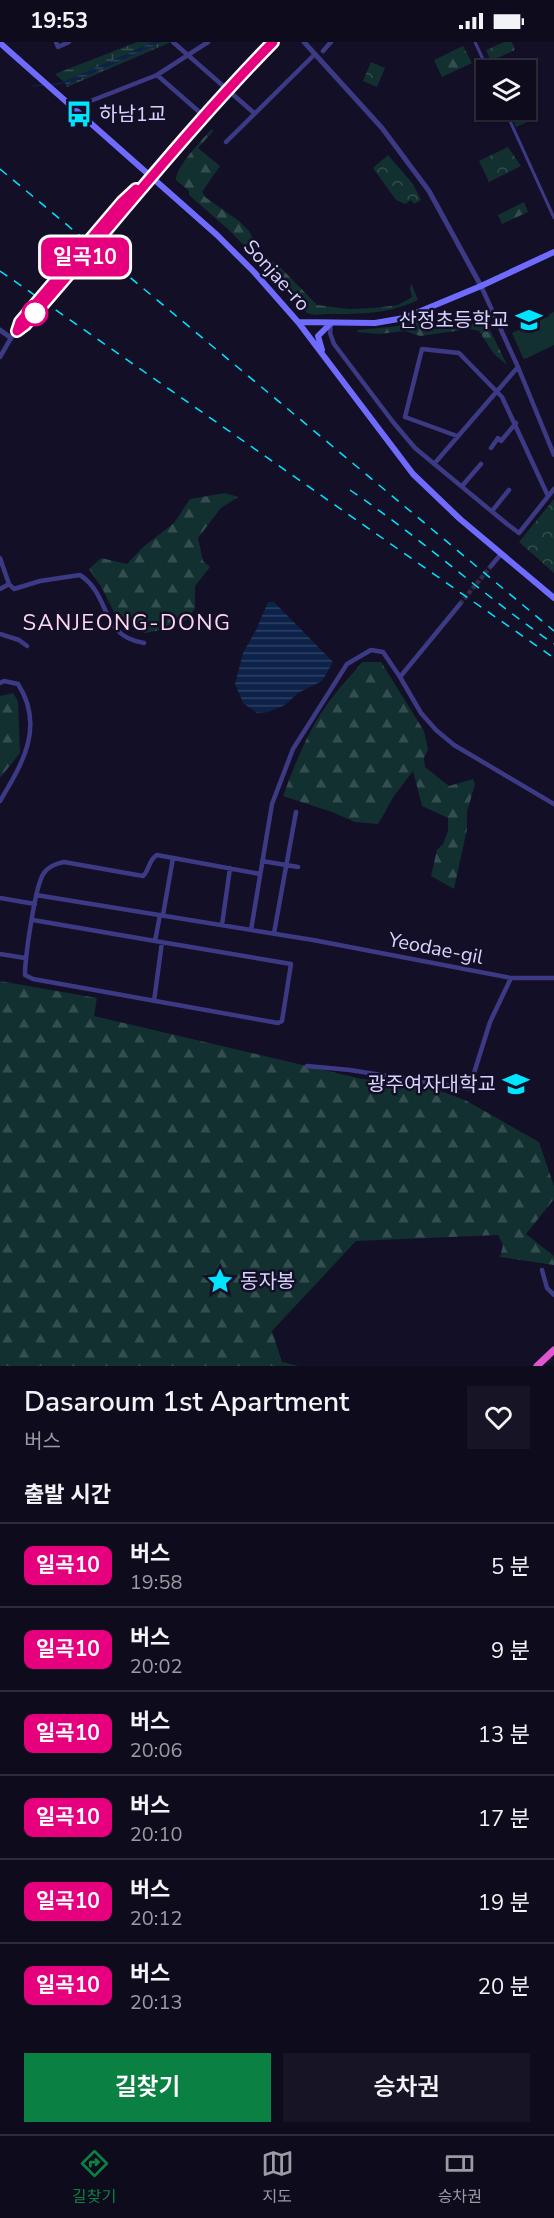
<!DOCTYPE html>
<html lang="ko">
<meta charset="utf-8">
<style>
body{margin:0;font-family:"Nunito Sans","Noto Sans KR",sans-serif;background:#171425;color:#f1f3f6;height:100vh;display:flex;flex-direction:column;font-size:22px;white-space:nowrap}
*{box-sizing:border-box;margin:0}
p{font-size:20px;color:#9b9ba3}
.icon{flex:none;width:33px;height:33px;fill:none;stroke:currentColor;stroke-width:2;stroke-linecap:round;stroke-linejoin:round}
.map{position:relative;height:1324px;overflow:hidden}
.details{display:flex;flex-direction:column;background:#0e0b1c;flex:1}
.details>*{flex:none}
.badge{padding:0 12px;border-radius:9px;font-size:21px;line-height:39px}
.controls{position:absolute;left:476px;top:18px;display:grid;gap:12px}
.controls a{display:grid;place-items:center;width:60px;height:60px;border-radius:0px;background:#0e0b1c;box-shadow:0 2px 4px #0004,0 0 0 2px #2e2b3b;font-size:30px}
.map>.badge{position:absolute;translate:-50% -50%;box-shadow:0 0 0 3px #fff}
h2{padding:0 24px;font-size:22px;line-height:54px}
.round{display:grid;place-items:center;flex:none;width:63px;height:63px;border-radius:0px;background:#171425}
.head{display:flex;align-items:center;justify-content:space-between;height:102px;padding:0 24px}
h1{font-size:28px;font-weight:600;line-height:45px}
.action{display:flex;gap:12px;margin-top:auto;padding:12px 24px}
.action a{flex:1;height:69px;border-radius:0px;background:#0b8043;color:#fff;font-size:24px;font-weight:600;line-height:69px;text-align:center}
.action a+a{background:#171425;color:#f1f3f6}
ul{padding:0;list-style:none}
li{display:flex;align-items:center;gap:18px;height:84px;padding:0 24px;border-top:2px solid #2e2b3b}
li div{flex:1}
li b{display:block;font-size:22px}
li em{font-style:normal}
li .badge{min-width:66px;font-weight:700;text-align:center}
.status{display:flex;justify-content:space-between;align-items:center;height:42px;padding:0 30px;background:#0e0b1c;direction:ltr}
.status svg{height:16px;fill:currentColor}
.dock{display:flex;justify-content:space-around;align-items:center;height:84px;border-top:2px solid #2e2b3b;background:#0e0b1c;font-size:16px;color:#9b9ba3}
.dock a{display:grid;justify-items:center;gap:3px}
.dock .active{color:#0b8043}
.map>svg:first-child{display:block}
</style>
<div class="status"><b>19:53</b><svg viewBox="0 0 49 12"><path d="M0 12V9h3v3zM5 12V6h3v6zM10 12V3h3v9zM15 12V0h3v12zM26 1h20v11H26zM47 4h2v5h-2z"/></svg></div>
<div class="map">
<svg width="554" height="1324" viewBox="0 0 554 1324">
<defs>
<pattern id="forest-firs" width="22" height="20" patternUnits="userSpaceOnUse" patternTransform="scale(1.5)"><rect width="22" height="20" fill="#12302f"/><path d="M5 1l3.5 6h-7zM16 11l3.5 6h-7z" fill="#344d4e"/></pattern>
<pattern id="wetland-marsh" width="20" height="14" patternUnits="userSpaceOnUse" patternTransform="scale(1.5)"><rect width="20" height="14" fill="#12302f"/><path d="M1 5h8M5 5V1M11 12h8M15 12V8" fill="none" stroke="#344d4e"/></pattern>
<pattern id="park-crowns" width="20" height="18" patternUnits="userSpaceOnUse" patternTransform="scale(1.5)"><rect width="20" height="18" fill="#12302f"/><path d="M2 6a3 3 0 1 1 6 0M12 15a3 3 0 1 1 6 0" fill="none" stroke="#344d4e"/></pattern>
<pattern id="water-rules" width="6" height="5" patternUnits="userSpaceOnUse" patternTransform="scale(1.5)"><rect width="6" height="5" fill="#0c2248"/><path d="M0 2.5h6" fill="none" stroke="#2f4163"/></pattern>
</defs>
<rect width="100%" height="100%" fill="#130f26"/>
<path fill="#12302f" d="M 554,270 L 554,303 L 525,317 L 523,316 L 512,291 Z"/>
<path fill="url(#forest-firs)" d="M 463,4 L 472,21 L 442,35 L 434,18 Z
M 211,88 L 214,88 L 198,106 L 220,124 L 202,150 L 205,155 L 239,179 L 249,189 L 262,213 C 269,215 272,221 279,224 L 317,263 L 349,267 L 375,266 L 398,263 L 412,255 L 410,247 L 411,241 L 418,258 C 389,272 362,272 330,272 C 322,272 314,274 307,271 L 289,250 L 229,188 L 189,153 L 189,149 L 176,138 C 176,124 201,99 211,88 Z
M 524,160 L 528,170 L 502,182 L 498,173 Z
M 420,278 L 432,285 L 484,281 L 488,284 L 507,323 L 494,312 L 479,289 L 470,287 L 420,294 L 405,289 L 379,292 L 357,290 L 358,288 C 380,286 399,285 420,278 Z
M 225,451 L 238,455 L 221,466 L 198,496 L 203,519 L 210,525 L 195,544 L 195,566 L 189,576 L 172,586 L 145,591 L 118,578 L 102,546 L 89,527 L 101,516 L 127,522 L 143,505 L 174,481 L 190,457 Z
M 362,620 L 381,620 L 424,689 L 428,708 L 424,716 L 425,725 L 449,744 L 473,737 L 475,742 L 467,770 L 467,787 L 454,847 L 431,834 L 437,808 L 443,802 L 448,789 L 448,776 L 422,764 L 413,729 L 394,754 L 378,782 L 355,780 L 332,770 L 283,754 C 296,719 310,683 334,653 C 343,641 353,632 362,620 Z
M 13,651 L 18,659 L 20,711 L 0,736 L 0,654 Z
M 0,939 L 97,956 L 94,974 L 362,1037 L 438,1046 L 440,1049 L 465,1058 L 539,1100 L 554,1144 L 554,1157 L 526,1192 L 554,1214 L 554,1223 L 500,1215 L 503,1203 L 498,1193 L 356,1199 L 272,1289 L 282,1320 L 299,1324 L 0,1324 Z"/>
<path fill="url(#wetland-marsh)" d="M 137,0 L 154,0 L 64,40 L 55,32 Z
M 161,0 L 171,0 L 67,45 L 66,43 Z"/>
<path fill="url(#park-crowns)" d="M 504,0 L 512,0 L 515,8 L 491,19 L 486,8 Z
M 371,20 L 385,26 L 377,45 L 363,39 Z
M 525,56 L 534,77 L 516,85 L 509,68 L 525,68 Z
M 508,105 L 521,124 L 489,140 L 479,119 Z
M 388,113 L 413,142 L 421,158 L 414,162 L 411,158 L 405,162 L 396,158 L 373,126 Z
M 554,457 L 554,531 L 519,500 Z"/>
<path fill="url(#water-rules)" d="M 154,0 L 161,0 L 66,43 L 64,40 Z
M 268,560 L 274,560 L 333,620 L 322,639 L 298,651 L 285,663 L 268,670 L 257,671 L 243,661 L 235,642 L 243,611 L 256,588 Z"/>
<g fill="none" stroke-linecap="round" stroke-linejoin="round">
<path stroke="#0c2248" stroke-width="1.5" d="M 51,43 L 66,40
M 33,44 L 43,43"/>
<path stroke="#312d47" stroke-width="4.5" stroke-dasharray="4.5 2" stroke-linecap="butt" d="M 34,264 L 122,160
M 39,267 L 128,165
M 460,562 L 491,524"/>
<path stroke="#3d3a85" stroke-width="3" d="M 475,0 L 488,28
M 505,68 L 554,176"/>
<path stroke="#3d3a85" stroke-width="4.5" d="M 56,0 L 58,5 L 69,0
M 173,0 L 254,71
M 323,9 L 331,0
M 157,33 L 204,74
M 88,60 L 157,33 L 208,0
M 226,100 L 315,12
M 122,160 L 150,134
M 128,165 L 144,143
M 481,244 L 518,325 L 554,413
M 331,281 L 330,291 L 334,302 L 393,380 L 415,406 L 507,482 L 519,491 L 554,447
M 17,289 L 20,280 L 34,264
M 0,315 L 11,296 L 39,267
M 405,375 L 422,307 L 459,311 L 502,355 L 548,454
M 405,375 L 457,394
M 491,406 L 498,396 L 501,399 L 516,381
M 434,422 L 518,325
M 462,444 L 481,422
M 492,469 L 509,448
M 0,516 L 9,542 L 14,547 L 40,539 L 80,533 C 112,554 99,594 144,601
M 491,524 L 501,512
M 0,547 L 9,542
M 0,592 L 19,598 L 27,604
M 400,635 L 460,562
M 0,641 L 4,639 L 18,642 C 45,684 23,721 0,759
M 262,819 L 298,825
M 36,853 L 313,898 L 511,936 L 554,936
M 0,856 L 35,862
M 160,873 L 155,899 L 291,922 L 282,979 L 278,981 L 33,937 L 25,933 C 25,917 35,842 44,831 C 48,825 57,821 64,820 L 143,834 C 150,828 148,818 157,813 L 260,832
M 163,873 L 173,816
M 33,878 L 155,899
M 222,883 L 230,826
M 251,888 L 272,762 L 293,707 L 347,622 L 371,608 L 383,610 L 400,635 L 421,671 L 436,688 L 454,703 L 554,762
M 274,891 L 296,770
M 0,912 L 25,916
M 154,959 L 162,900
M 307,1024 L 350,1028 L 469,1047 L 490,980 L 511,936
M 542,1228 L 547,1246 L 554,1253"/>
<path stroke="#3d3a85" stroke-width="5" d="M 304,0 L 382,86 L 429,149 L 481,244
M 150,134 L 226,48 L 273,0
M 0,288 L 11,296"/>
<path stroke="#6f6bff" stroke-width="6" d="M 0,1 L 217,193 L 254,230 L 298,280 L 413,432 L 460,477 L 554,556
M 298,280 L 375,281 L 404,276 L 481,244 L 554,210
M 322,308 L 318,294 L 331,281"/>
<path stroke="#e055d1" stroke-width="7" d="M 537,1324 L 554,1308"/>
<path stroke="#00e5ff" stroke-width="1.5" stroke-dasharray="9 8" stroke-linecap="butt" d="M 0,127 L 554,589
M 0,229 L 554,616
M 350,448 C 421,496 484,554 554,602"/>
</g>
<g fill="none" stroke-linecap="round" stroke-linejoin="round">
<g stroke="#fff" stroke-width="14">
<path id="line" d="M 136,147 L 122,160 L 20,280 L 17,289 L 25,283 C 108,189 185,90 273,0"/>
</g>
<use href="#line" stroke="#e6007e" stroke-width="9"/>
</g>
<defs>
<g id="bus-bare" transform="scale(2.07)"><path d="M-5-6H5V4H4V6H2V4H-2V6H-4V4H-5ZM-3.5-4V0h7V-4ZM-3.5 1.2v1.5H-2V1.2ZM2 1.2v1.5H3.5V1.2Z" fill="#00e5ff" stroke="#130f26" stroke-width="2.5" paint-order="stroke"/></g>
<g id="school-bare" transform="scale(2.07)"><path d="M0-5L7-2L0 1L-7-2ZM-4 1L0 2.5L4 1V4Q0 6-4 4Z" fill="#00e5ff" stroke="#130f26" stroke-width="2.5" paint-order="stroke"/></g>
<g id="sight-bare" transform="scale(2.07)"><path d="M0-6L1.8-2.2L6-1.7L2.9 1.2L3.7 5.4L0 3.3L-3.7 5.4L-2.9 1.2L-6-1.7L-1.8-2.2Z" fill="#00e5ff" stroke="#130f26" stroke-width="2.5" paint-order="stroke"/></g>
</defs>
<g fill-rule="evenodd">
<use href="#bus-bare" x="79" y="72"/>
<use href="#school-bare" x="529" y="278"/>
<use href="#school-bare" x="516" y="1042"/>
<use href="#sight-bare" x="220" y="1239"/>
</g>
<circle fill="#fff" stroke="#e6007e" stroke-width="3" cx="35" cy="271" r="12"/>
<g text-anchor="middle" stroke-width="5" stroke-linejoin="round" paint-order="stroke">
<g font-size="20" fill="#d9d4ff" stroke="#130f26" text-anchor="start">
<text x="99" y="79">하남1교</text>
<text x="509" y="285" text-anchor="end">산정초등학교</text>
<text x="496" y="1049" text-anchor="end">광주여자대학교</text>
<text x="240" y="1246">동자봉</text>
</g>
<g font-size="20" fill="#d9d4ff" stroke="#130f26">
<text transform="translate(277 233) rotate(48)" y="7">Sonjae-ro</text>
<text transform="translate(436 906) rotate(11)" y="7">Yeodae-gil</text>
</g>
<g font-size="22" letter-spacing="1.5" fill="#ffd6f0" stroke="#130f26">
<text x="127" y="588">SANJEONG-DONG</text>
</g>
</g>
</svg>
<div class="controls">
<a><svg class="icon" aria-label="layers" viewBox="0 0 24 24"><path d="M12 4l9 5-9 5-9-5zM3 14l9 5 9-5"/></svg></a>
</div>
<b class="badge" style="left:85px;top:215px;background:#e6007e;color:#fff">일곡10</b>
</div>
<section class="details">
<div class="head"><div><h1>Dasaroum 1st Apartment</h1><p>버스</p></div><a class="round"><svg class="icon" aria-label="heart" viewBox="0 0 24 24"><path d="M12 20l-8-8c-3-5 5-10 8-4 3-6 11-1 8 4z"/></svg></a></div>
<h2>출발 시간</h2>
<ul>
<li><span class="badge" style="background:#e6007e;color:#fff">일곡10</span><div><b>버스</b><p>19:58</p></div><em>5 분</em></li>
<li><span class="badge" style="background:#e6007e;color:#fff">일곡10</span><div><b>버스</b><p>20:02</p></div><em>9 분</em></li>
<li><span class="badge" style="background:#e6007e;color:#fff">일곡10</span><div><b>버스</b><p>20:06</p></div><em>13 분</em></li>
<li><span class="badge" style="background:#e6007e;color:#fff">일곡10</span><div><b>버스</b><p>20:10</p></div><em>17 분</em></li>
<li><span class="badge" style="background:#e6007e;color:#fff">일곡10</span><div><b>버스</b><p>20:12</p></div><em>19 분</em></li>
<li><span class="badge" style="background:#e6007e;color:#fff">일곡10</span><div><b>버스</b><p>20:13</p></div><em>20 분</em></li>
</ul>
<div class="action"><a>길찾기</a><a>승차권</a></div>
</section>
<nav class="dock">
<a class="active"><svg class="icon" aria-label="directions" viewBox="0 0 24 24"><path d="M12 3l9 9-9 9-9-9zM9 14v-3h6M13 9l2 2-2 2"/></svg>길찾기</a>
<a><svg class="icon" aria-label="map" viewBox="0 0 24 24"><path d="M3 6l6-2 6 2 6-2v14l-6 2-6-2-6 2zM9 4v14M15 6v14"/></svg>지도</a>
<a><svg class="icon" aria-label="tickets" viewBox="0 0 24 24"><path d="M3 7h18v10H3zM15 7v10"/></svg>승차권</a>
</nav>
